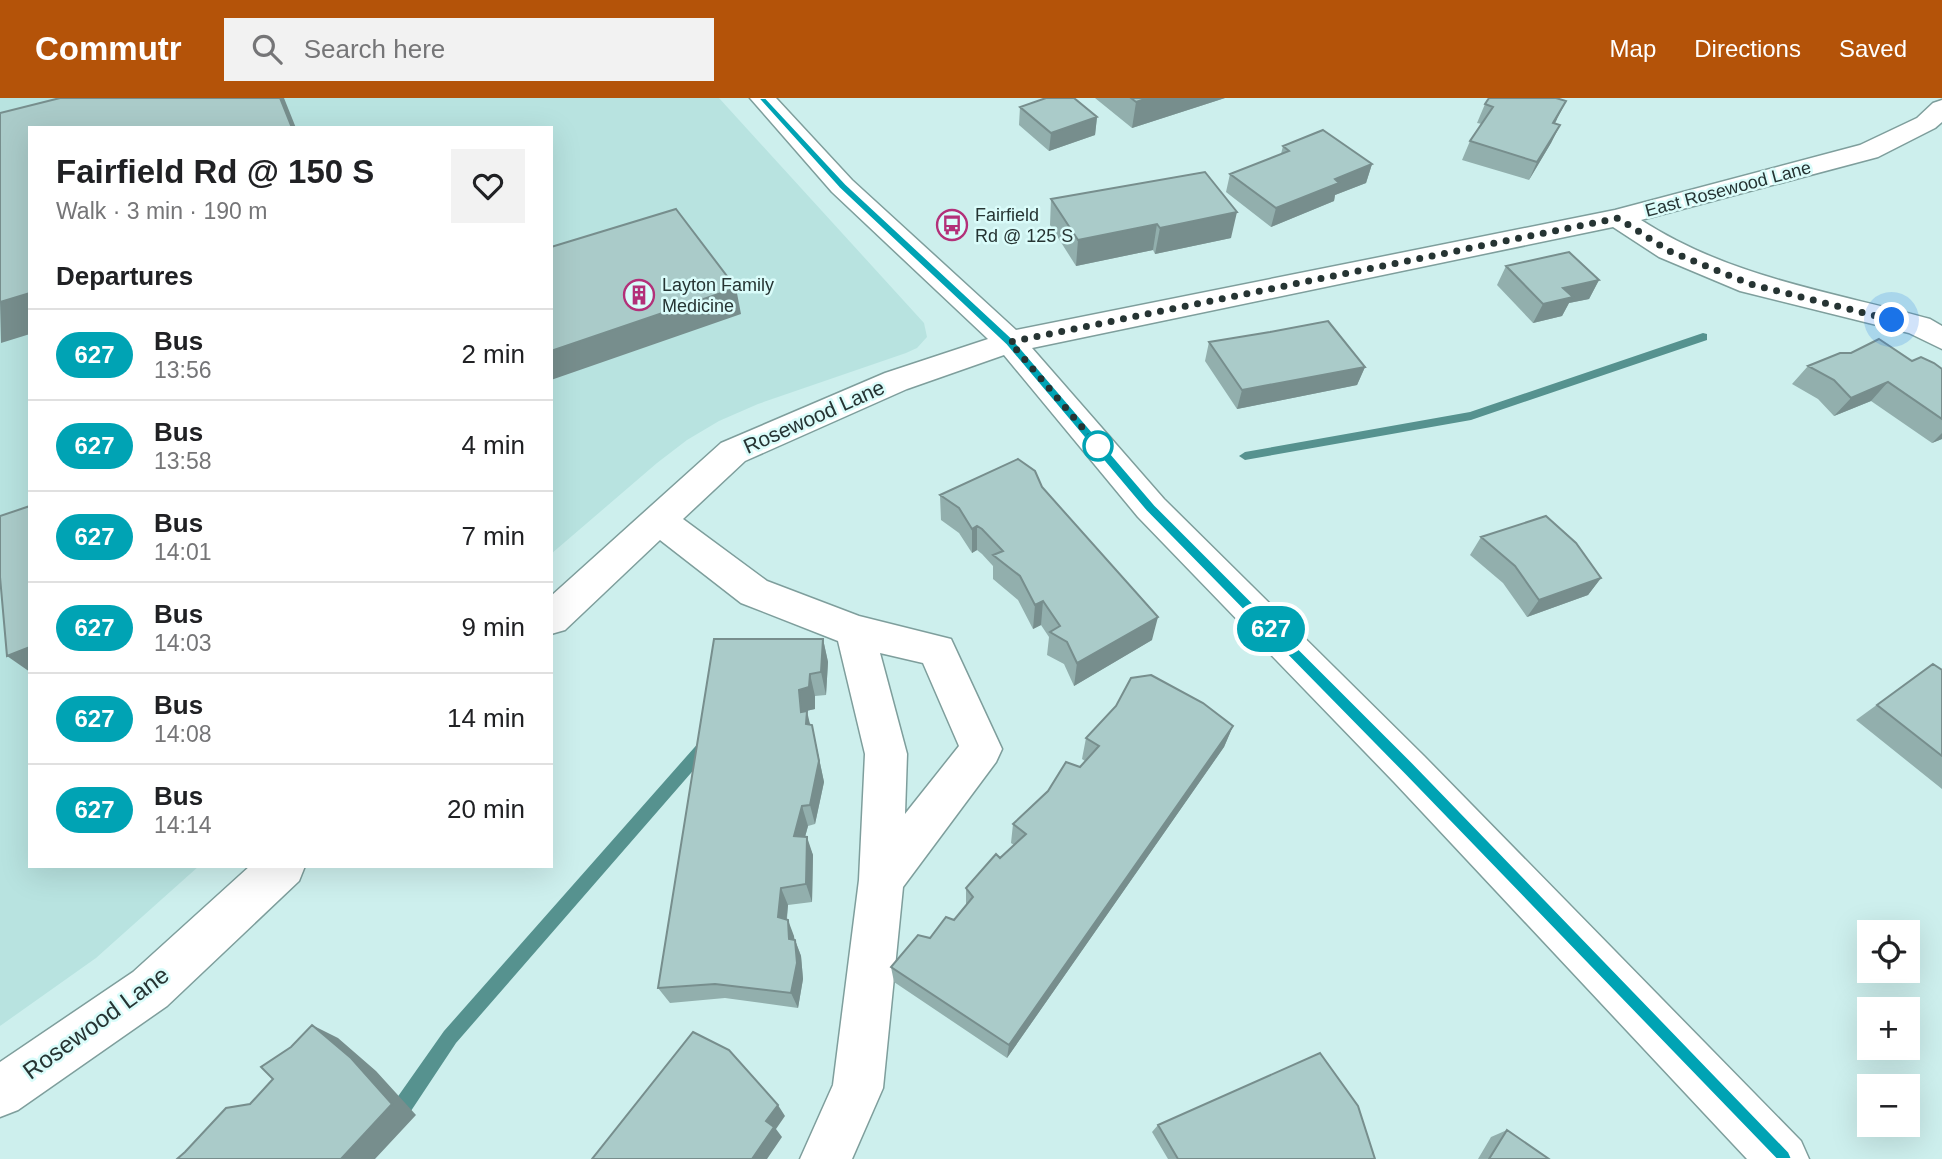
<!DOCTYPE html>
<meta charset="utf-8">
<style>
body{margin:0;font-family:Helvetica,sans-serif;background:#f2f2f2;color:#202124;height:100vh;display:flex;flex-direction:column;font-size:26px;white-space:nowrap}
*{box-sizing:border-box;margin:0}
p{font-size:23px;color:#757577}
.icon{flex:none;width:38px;height:38px;fill:none;stroke:currentColor;stroke-width:2;stroke-linecap:round;stroke-linejoin:round}
.map{position:relative;flex:1;overflow:hidden}
.drawer{position:absolute;left:28px;top:28px;width:525px;height:742px;display:flex;flex-direction:column;background:#fff;border-radius:0px;box-shadow:0 7px 28px #0002}
.drawer>*{flex:none}
.badge{padding:0 14px;border-radius:23px;font-size:24px;line-height:46px}
.tools{position:absolute;left:1857px;top:822px;display:grid;gap:14px}
.tools a{display:grid;place-items:center;width:63px;height:63px;border-radius:0px;background:#fff;box-shadow:0 7px 28px #0002;font-size:35px}
.you{position:absolute;width:35px;height:35px;margin:-18px;border:5px solid #fff;border-radius:50%;background:#1a73e8;box-shadow:0 0 0 10px #1a73e833}
.map>.badge{position:absolute;translate:-50% -50%;box-shadow:0 0 0 4px #fff}
h2{padding:0 28px;font-size:26px;line-height:63px}
.round{display:grid;place-items:center;flex:none;width:74px;height:74px;border-radius:0px;background:#f2f2f2}
.headline{display:flex;align-items:center;justify-content:space-between;height:119px;padding:0 28px}
h1{font-size:33px;font-weight:700;line-height:52px}
ul{padding:0;list-style:none}
li{display:flex;align-items:center;gap:21px;height:91px;padding:0 28px;border-top:2px solid #e0e0e0}
li div{flex:1}
li b{display:block;font-size:26px}
li em{font-style:normal}
li .badge{min-width:77px;font-weight:700;text-align:center}
header{display:flex;align-items:center;gap:42px;box-sizing:border-box;height:98px;padding:0 35px;background:#b45309;color:#fff}
header strong{font-size:33px}
nav{display:flex;gap:38px;margin-inline-start:auto;font-size:24px}
.search{width:490px;height:63px;background:#f2f2f2;display:flex;align-items:center;gap:18px;box-sizing:border-box;padding:0 24px;border-radius:0px;color:#757577;font-size:26px}
.map>svg:first-child{display:block}
</style>
<header>
<strong>Commutr</strong>
<div class="search"><svg class="icon" aria-label="search" viewBox="0 0 24 24"><circle cx="10" cy="10" r="6"/><path d="M15 15l6 6"/></svg>Search here</div>
<nav><a>Map</a><a>Directions</a><a>Saved</a></nav>
</header>
<div class="map">
<svg width="1942" height="1061" viewBox="0 0 1942 1061">
<rect width="100%" height="100%" fill="#cdefed"/>
<path fill="#b8e3e0" d="M 0,0 L 719,0 L 924,225 L 927,239 L 917,250 L 906,255 L 758,306 L 719,323 L 687,342 L 657,365 L 551,456 L 551,30 L 30,30 L 30,768 L 199,768 L 96,860 L 0,928 Z"/>
<g fill="none" stroke-linecap="round" stroke-linejoin="round">
<path fill="#56928f" fill-rule="evenodd" d="M 1703,235 L 1707,236 L 1707,242 L 1471,322 L 1245,362 L 1239,358 L 1245,354 L 1470,314 Z
M 706,640 L 711,642 L 714,647 L 711,652 L 456,945 L 401,1028 L 394,1030 L 387,1028 L 385,1021 L 387,1014 L 444,933 L 701,642 Z"/>
<g stroke="#7e9e9c" stroke-width="3">
<path id="minor" d="M 750,0 L 776,0 L 852,82 L 1016,232 L 1615,112 L 1860,47 L 1917,20 L 1933,5 L 1942,2 L 1942,24 L 1935,30 L 1878,59 L 1641,122 C 1731,180 1829,193 1930,221 L 1942,228 L 1942,251 L 1909,235 L 1740,193 L 1659,159 L 1613,129 L 1032,250 L 1164,401 L 1424,658 L 1801,1043 L 1809,1061 L 1747,1061 L 1394,684 L 1138,419 L 1004,257 L 907,291 L 745,363 L 683,421 L 767,483 L 859,518 L 951,541 L 1002,651 L 996,664 L 903,789 L 883,990 L 852,1061 L 800,1061 L 833,987 L 859,782 L 865,656 L 838,543 L 741,505 L 660,442 L 565,532 L 551,536 L 551,498 L 721,345 L 885,275 L 988,241 L 832,94 ZM 880,555 L 923,565 L 959,648 L 905,716 L 907,656 Z
M 250,768 L 305,768 L 299,783 L 167,908 L 18,1012 L 0,1019 L 0,964 L 133,874 Z"/>
</g>
<use href="#minor" fill="#fff" fill-rule="evenodd"/>
</g>
<path fill="#92afad" d="M 1095,0 L 1225,0 L 1132,30 Z
M 1485,6 L 1557,21 L 1555,26 L 1560,27 L 1551,45 L 1529,82 L 1462,62 L 1470,43 L 1482,26 L 1477,25 Z
M 1020,9 L 1097,19 L 1095,37 L 1049,53 L 1019,27 Z
M 1283,48 L 1372,66 L 1366,85 L 1335,97 L 1334,103 L 1271,129 L 1226,94 L 1230,76 L 1281,56 Z
M 1051,101 L 1231,140 L 1155,156 L 1153,152 L 1076,168 L 1050,127 Z
M 1506,168 L 1599,182 L 1589,201 L 1569,205 L 1562,218 L 1533,225 L 1497,187 Z
M 1209,244 L 1365,269 L 1357,287 L 1237,311 L 1205,263 Z
M 1912,263 L 1942,271 L 1942,341 L 1932,345 L 1871,303 L 1834,318 L 1818,301 L 1792,286 L 1808,268 Z
M 1042,389 L 1152,542 L 1074,588 L 1064,566 L 1047,557 L 1049,539 L 1041,527 L 1033,531 L 1018,502 L 993,481 L 993,468 L 982,456 L 977,452 L 972,455 L 959,435 L 941,422 L 940,397 Z
M 1481,439 L 1601,480 L 1588,497 L 1527,519 L 1503,485 L 1470,457 Z
M 823,541 L 828,564 L 826,597 L 815,598 L 815,611 L 806,613 L 810,627 L 812,627 L 824,684 L 815,726 L 808,728 L 805,739 L 813,757 L 812,804 L 788,807 L 787,821 L 801,858 L 803,881 L 798,910 L 725,900 L 670,905 L 658,890 Z
M 1933,566 L 1942,572 L 1942,691 L 1856,622 Z
M 1233,628 L 1224,649 L 1007,960 L 894,884 L 891,869 L 954,822 L 966,808 L 966,790 L 1014,747 L 1011,745 L 1013,726 L 1080,669 L 1085,663 L 1082,661 L 1086,640 Z
M 1158,1027 L 1375,1061 L 1168,1061 L 1152,1034 Z
M 1507,1032 L 1549,1061 L 1478,1061 L 1491,1039 Z"/>
<path fill="#778e8d" d="M 280,0 L 284,0 L 296,30 L 292,30 Z
M 1148,0 L 1225,0 L 1132,30 L 1136,4 Z
M 1566,3 L 1557,21 L 1544,44 L 1553,25 Z
M 1097,19 L 1095,37 L 1049,53 L 1051,35 Z
M 1560,27 L 1551,45 L 1529,82 L 1537,64 Z
M 1372,66 L 1366,85 L 1335,97 L 1334,103 L 1271,129 L 1276,110 L 1335,81 Z
M 1237,114 L 1231,140 L 1155,156 L 1160,130 Z
M 1157,126 L 1153,152 L 1076,168 L 1078,142 Z
M 1599,182 L 1589,201 L 1569,205 L 1562,218 L 1533,225 L 1543,206 L 1563,190 Z
M 736,190 L 741,216 L 551,282 L 551,253 Z
M 30,195 L 30,236 L 1,245 L 0,204 Z
M 1365,269 L 1357,287 L 1237,311 L 1242,292 Z
M 1888,284 L 1871,303 L 1834,318 L 1851,300 Z
M 1942,335 L 1942,341 L 1932,345 Z
M 977,428 L 977,452 L 972,455 L 972,431 Z
M 1601,480 L 1588,497 L 1527,519 L 1539,502 Z
M 1043,503 L 1041,527 L 1033,531 L 1035,507 Z
M 1158,519 L 1152,542 L 1074,588 L 1077,565 Z
M 823,541 L 828,564 L 826,597 L 821,574 Z
M 30,549 L 30,574 L 7,558 Z
M 810,576 L 815,598 L 815,611 L 801,614 L 799,592 Z
M 807,613 L 812,635 L 806,626 Z
M 812,627 L 824,684 L 815,726 L 810,707 Z
M 1233,628 L 1224,649 L 1007,960 L 1009,947 Z
M 802,708 L 808,728 L 800,757 L 794,738 Z
M 807,739 L 813,757 L 812,804 L 806,786 Z
M 781,790 L 788,807 L 785,836 L 778,819 Z
M 788,822 L 794,838 L 796,857 L 789,841 Z
M 795,842 L 801,858 L 803,881 L 798,910 L 791,895 Z
M 312,927 L 338,940 L 376,973 L 416,1017 L 375,1061 L 341,1061 Z
M 778,1007 L 785,1018 L 776,1031 L 782,1039 L 767,1061 L 752,1061 L 766,1023 Z"/>
<path fill="#aacbc9" stroke="#778e8d" stroke-width="2" d="M 60,0 L 280,0 L 292,30 L 30,30 L 30,195 L 0,204 L 0,15 Z
M 1046,0 L 1074,0 L 1097,19 L 1051,35 L 1020,9 Z
M 1131,0 L 1148,0 L 1136,4 Z
M 1489,0 L 1556,0 L 1566,3 L 1553,25 L 1560,27 L 1537,64 L 1470,43 L 1493,9 L 1485,6 Z
M 1323,32 L 1372,66 L 1335,81 L 1339,85 L 1276,110 L 1230,76 L 1289,53 L 1283,48 Z
M 1205,74 L 1237,114 L 1160,130 L 1157,126 L 1078,142 L 1051,101 Z
M 676,111 L 736,190 L 551,253 L 551,149 Z
M 1569,154 L 1599,182 L 1563,190 L 1573,199 L 1543,206 L 1506,168 Z
M 1328,223 L 1365,269 L 1242,292 L 1209,244 L 1270,234 Z
M 1879,241 L 1912,263 L 1921,259 L 1934,265 L 1942,271 L 1942,321 L 1888,284 L 1851,300 L 1834,282 L 1808,268 L 1840,255 L 1851,255 Z
M 1018,361 L 1035,373 L 1042,389 L 1158,519 L 1077,565 L 1067,544 L 1050,534 L 1060,528 L 1043,503 L 1035,507 L 1020,478 L 993,457 L 1003,453 L 982,431 L 977,428 L 972,431 L 959,410 L 940,397 Z
M 30,408 L 30,549 L 7,558 L 0,479 L 0,418 Z
M 1546,418 L 1576,445 L 1601,480 L 1539,502 L 1515,468 L 1481,439 Z
M 714,541 L 823,541 L 821,574 L 810,576 L 809,589 L 799,592 L 801,614 L 807,613 L 806,626 L 812,627 L 819,663 L 810,707 L 802,708 L 794,738 L 807,739 L 806,786 L 781,790 L 778,819 L 788,822 L 789,841 L 795,842 L 797,865 L 791,895 L 715,886 L 658,890 Z
M 1933,566 L 1942,572 L 1942,658 L 1877,607 Z
M 1151,577 L 1203,605 L 1233,628 L 1009,947 L 891,869 L 918,837 L 930,840 L 946,819 L 954,822 L 973,799 L 966,790 L 996,756 L 1000,760 L 1026,736 L 1013,726 L 1048,693 L 1066,664 L 1080,669 L 1099,648 L 1086,640 L 1116,608 L 1131,580 Z
M 312,927 L 351,960 L 392,1006 L 341,1061 L 177,1061 L 185,1054 L 226,1010 L 250,1006 L 273,981 L 261,969 L 291,949 Z
M 693,934 L 729,952 L 778,1007 L 766,1023 L 774,1029 L 752,1061 L 592,1061 Z
M 1320,955 L 1358,1008 L 1375,1061 L 1178,1061 L 1158,1027 Z
M 1507,1032 L 1549,1061 L 1489,1061 Z"/>
<path fill="#00a3b4" stroke="#fff" stroke-width="2" d="M 758,0 L 766,0 L 846,86 L 1013,241 L 1155,407 L 1414,666 L 1789,1054 L 1792,1061 L 1776,1061 L 1404,676 L 1146,413 L 1006,247 L 839,90 Z"/>
<g fill="none" stroke-linecap="round" stroke-linejoin="round">
<path stroke="#263433" stroke-width="7" stroke-dasharray="0 12.6" d="M 1098,348 L 1010,244 L 1618,120 L 1669,153 L 1750,186 L 1892,222"/>
</g>
<defs>
<g id="bus-ring" transform="scale(1.575)"><circle r="9.5" fill="#dafcfa" stroke="#b33079" stroke-width="1.5"/><path d="M-5-6H5V4H4V6H2V4H-2V6H-4V4H-5ZM-3.5-4V0h7V-4ZM-3.5 1.2v1.5H-2V1.2ZM2 1.2v1.5H3.5V1.2Z" fill="#b33079"/></g>
<g id="building-ring" transform="scale(1.575)"><circle r="9.5" fill="#dafcfa" stroke="#b33079" stroke-width="1.5"/><path d="M-4-6H4V6H1V3H-1V6H-4ZM-2.5-4.3h1.7v1.8h-1.7ZM.8-4.3h1.7v1.8H.8ZM-2.5-1h1.7V.8h-1.7ZM.8-1h1.7V.8H.8Z" fill="#b33079"/></g>
</defs>
<g fill-rule="evenodd">
<use href="#bus-ring" x="952" y="127"/>
<use href="#building-ring" x="639" y="197"/>
</g>
<circle fill="#fff" stroke="#00a3b4" stroke-width="3.5" cx="1098" cy="348" r="14"/>
<g text-anchor="middle" stroke-width="5" stroke-linejoin="round" paint-order="stroke">
<g font-size="18" fill="#263433" stroke="#dafcfa">
<text transform="translate(1728 91) rotate(-15)" y="6">East Rosewood Lane</text>
</g>
<g font-size="18" fill="#263433" stroke="#dafcfa" text-anchor="start">
<text x="975" y="123">Fairfield<tspan x="975" dy="21">Rd @ 125 S</tspan></text>
<text x="662" y="193">Layton Family<tspan x="662" dy="21">Medicine</tspan></text>
</g>
<g font-size="21" fill="#263433" stroke="#dafcfa">
<text transform="translate(814 319) rotate(-24)" y="7">Rosewood Lane</text>
</g>
<g font-size="24" fill="#263433" stroke="#dafcfa">
<text transform="translate(96 925) rotate(-36)" y="8">Rosewood Lane</text>
</g>
</g>
</svg>
<div class="tools">
<a><svg class="icon" aria-label="locate" viewBox="0 0 24 24"><circle cx="12" cy="12" r="6"/><path d="M12 2v4M12 18v4M2 12h4M18 12h4"/></svg></a>
<a>+</a>
<a>−</a>
</div>
<div class="you" style="left:1892px;top:222px"></div>
<b class="badge" style="left:1271px;top:531px;background:#00a3b4;color:#fff">627</b>
<section class="drawer">
<div class="headline"><div><h1>Fairfield Rd @ 150 S</h1><p>Walk · 3 min · 190 m</p></div><a class="round"><svg class="icon" aria-label="heart" viewBox="0 0 24 24"><path d="M12 20l-8-8c-3-5 5-10 8-4 3-6 11-1 8 4z"/></svg></a></div>
<h2>Departures</h2>
<ul>
<li><span class="badge" style="background:#00a3b4;color:#fff">627</span><div><b>Bus</b><p>13:56</p></div><em>2 min</em></li>
<li><span class="badge" style="background:#00a3b4;color:#fff">627</span><div><b>Bus</b><p>13:58</p></div><em>4 min</em></li>
<li><span class="badge" style="background:#00a3b4;color:#fff">627</span><div><b>Bus</b><p>14:01</p></div><em>7 min</em></li>
<li><span class="badge" style="background:#00a3b4;color:#fff">627</span><div><b>Bus</b><p>14:03</p></div><em>9 min</em></li>
<li><span class="badge" style="background:#00a3b4;color:#fff">627</span><div><b>Bus</b><p>14:08</p></div><em>14 min</em></li>
<li><span class="badge" style="background:#00a3b4;color:#fff">627</span><div><b>Bus</b><p>14:14</p></div><em>20 min</em></li>
</ul>
</section>
</div>
